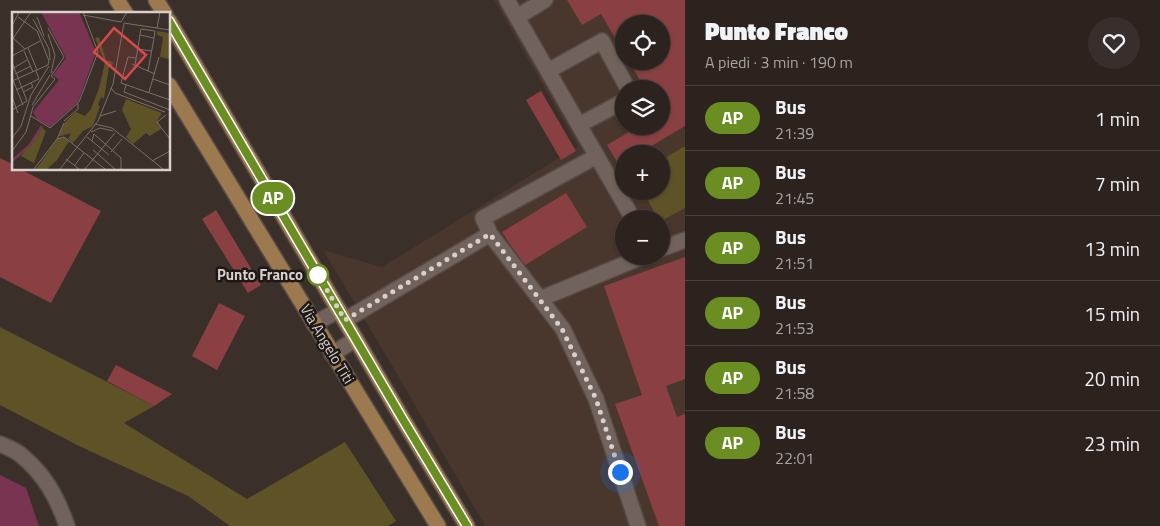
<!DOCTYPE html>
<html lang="it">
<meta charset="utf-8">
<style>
body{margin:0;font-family:"Titillium Web",sans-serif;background:#382f2c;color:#f1f3f6;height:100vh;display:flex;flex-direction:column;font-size:19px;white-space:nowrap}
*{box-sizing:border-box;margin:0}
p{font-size:16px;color:#a6a4a4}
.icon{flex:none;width:28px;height:28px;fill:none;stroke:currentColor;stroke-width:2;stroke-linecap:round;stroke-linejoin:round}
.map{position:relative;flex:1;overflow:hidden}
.drawer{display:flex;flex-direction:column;background:#2c231f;width:475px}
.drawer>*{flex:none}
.badge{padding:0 10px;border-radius:16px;font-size:18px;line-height:32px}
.tools{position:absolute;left:615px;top:15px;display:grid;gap:10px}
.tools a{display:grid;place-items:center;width:55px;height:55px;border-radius:50%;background:#2c231f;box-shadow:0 1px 4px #0004,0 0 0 1px #48403d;font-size:25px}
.you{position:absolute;width:25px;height:25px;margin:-12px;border:4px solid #fff;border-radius:50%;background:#1a73e8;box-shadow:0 0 0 8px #1a73e833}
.map>.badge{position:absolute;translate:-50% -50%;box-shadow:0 0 0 2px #fff}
.round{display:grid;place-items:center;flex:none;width:52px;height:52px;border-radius:26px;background:#382f2c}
.head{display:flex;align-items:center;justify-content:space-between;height:85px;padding:0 20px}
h1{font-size:24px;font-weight:800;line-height:38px}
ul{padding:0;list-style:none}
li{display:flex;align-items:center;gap:15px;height:65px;padding:0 20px;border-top:1px solid #48403d}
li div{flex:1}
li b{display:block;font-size:19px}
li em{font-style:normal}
li .badge{min-width:55px;font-weight:700;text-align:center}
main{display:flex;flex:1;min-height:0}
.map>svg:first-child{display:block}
</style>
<main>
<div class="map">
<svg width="685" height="526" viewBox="0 0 685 526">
<rect width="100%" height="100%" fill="#3b2f29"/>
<path fill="#49362d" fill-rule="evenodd" d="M 494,0 L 685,0 L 685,526 L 485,526 L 394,369 L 323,250 L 382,267 L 578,146 ZM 624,24 L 661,24 L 661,61 L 624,61 ZM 624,89 L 661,89 L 661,126 L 624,126 ZM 624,154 L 661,154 L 661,191 L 624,191 ZM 624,219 L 661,219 L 661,256 L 624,256 Z"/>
<path fill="#5e5327" d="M 685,146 L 685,208 L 661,221 L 661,219 L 658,219 L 643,191 L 661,191 L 661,160 Z
M 0,327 L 154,406 L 124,423 L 247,499 L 345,442 L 396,521 L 388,526 L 230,526 L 188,496 L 79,446 L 0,405 Z"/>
<path fill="#783451" d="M 0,475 L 26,488 L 39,526 L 0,526 Z"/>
<path fill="#8a4042" d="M 567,0 L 685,0 L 685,126 L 638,154 L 624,154 L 624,173 L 607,145 L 639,126 L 661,126 L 661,89 L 645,89 L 629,61 L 661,61 L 661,24 L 624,24 L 624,53 L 601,14 L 582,25 Z
M 541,91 L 576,151 L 561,160 L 526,100 Z
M 0,158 L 14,165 L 14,169 L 20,169 L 101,211 L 51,303 L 0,277 Z
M 566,193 L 587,227 L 525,265 L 509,243 L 502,232 Z
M 216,210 L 261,285 L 248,293 L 202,219 Z
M 685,257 L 685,379 L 666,386 L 677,417 L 685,414 L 685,526 L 659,526 L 615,404 L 642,395 L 604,286 Z
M 219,303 L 245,316 L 217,370 L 192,356 Z
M 116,365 L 172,394 L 154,406 L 107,381 Z"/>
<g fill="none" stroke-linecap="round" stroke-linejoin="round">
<g stroke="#554b45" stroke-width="18">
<path id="minor" d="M 507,0 L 633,219
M 517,17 L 545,0
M 548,71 L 602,41 L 628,89
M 579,125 L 624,101
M 597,156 L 483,218 L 490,234 L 563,329 L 596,399 L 638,526
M 661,249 L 685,240
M 540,299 L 644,256
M 345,320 L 490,234
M 314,324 L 339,310
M 332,354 L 356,339
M 0,444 C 7,447 15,450 21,455 C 45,475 57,497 67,526"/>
</g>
<g stroke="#554b45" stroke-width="18">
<path id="major" d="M 117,0 L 126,14
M 156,0 L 165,14
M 169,21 L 402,418 L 467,526
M 169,85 L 438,526"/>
</g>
<use href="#minor" stroke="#71625b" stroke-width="15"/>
<use href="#major" stroke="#9d7950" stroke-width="15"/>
</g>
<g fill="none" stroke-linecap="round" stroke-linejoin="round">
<g stroke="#fff" stroke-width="11">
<path id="line" d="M 169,21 L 402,418 L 467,526"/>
</g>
<use href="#line" stroke="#6b8e23" stroke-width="8"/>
<path stroke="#d9d0cc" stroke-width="5" stroke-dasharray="0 9" d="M 318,275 L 345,320 L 490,234 L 562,329 L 596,399 L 620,472"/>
</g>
<circle fill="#fff" stroke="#6b8e23" stroke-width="2.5" cx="318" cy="275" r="10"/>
<g text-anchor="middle" stroke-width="5" stroke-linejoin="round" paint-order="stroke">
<g font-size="15" font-weight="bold" fill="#d9d0cc" stroke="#1e1816" text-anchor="end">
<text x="303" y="280">Punto Franco</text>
</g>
<g font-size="15" fill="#d9d0cc" stroke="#1e1816">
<text transform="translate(327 344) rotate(59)" y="5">Via Angelo Titi</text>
</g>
</g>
<g transform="translate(12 12)">
<rect width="158" height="158" fill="#3b2f29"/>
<path d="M 145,19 L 157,21 L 157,47 L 148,45 L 151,25 L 145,23 ZM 87,25 L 94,48 L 101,50 L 100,55 L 97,55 L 92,87 L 89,85 L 86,93 L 88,94 L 81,114 L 71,119 L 61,131 L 56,127 L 59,121 L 46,125 L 53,110 L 64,100 L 73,104 L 79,97 L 87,76 L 93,51 L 83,26 ZM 114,87 L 150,101 L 145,109 L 149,117 L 138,124 L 134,121 L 121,132 L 114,125 L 119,117 L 110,98 ZM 29,115 L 34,119 L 22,151 L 9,144 ZM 52,125 L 57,129 L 45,148 L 35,157 L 24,157 L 45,127 Z" fill="#5e5327"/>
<path d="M 29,0 L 67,0 L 84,40 L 66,90 L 38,115 L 25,107 L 21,100 L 47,68 L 41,63 L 54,46 Z" fill="#783451"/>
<path fill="none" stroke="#783451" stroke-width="2.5" d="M 0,149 L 18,133 L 30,114"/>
<path fill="none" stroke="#7a6f6a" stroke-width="1" d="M 71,3 L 109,10 L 115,0M 25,5 L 32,24M 21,7 L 37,37 L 38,48M 112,11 L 158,18M 0,14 L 7,0M 145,16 L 148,0M 36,22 L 43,43 L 39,61M 128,23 L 129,17 L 143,19 L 142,26M 0,25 L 13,37M 0,28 L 19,0M 16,36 L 25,58M 125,37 L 140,39M 12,39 L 21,60M 0,44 L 28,29M 124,46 L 116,45 L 109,71 L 158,88M 0,50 L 15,89 L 0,98M 120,52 L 143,62M 123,53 L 128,23 L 142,26 L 136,59M 0,57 L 15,48M 3,62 L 19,54M 141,67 L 158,73M 1,68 L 11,93M 0,69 L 36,53 L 37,49 L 25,19 L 6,5M 114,73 L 112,80 L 158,98M 99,76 L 103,81 L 153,100M 4,78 L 27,67 L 24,59M 11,80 L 21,75 L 19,71M 137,80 L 147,45M 0,85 L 6,101M 20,93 L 38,63M 154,103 L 145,110 L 158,127M 19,104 L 38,116 L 67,90 L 86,40 L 71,0M 88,104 L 104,99M 52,109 L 66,97 L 66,92M 83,112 L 100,116 L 151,157M 79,120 L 88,116 L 101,119M 75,125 L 97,143M 0,126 L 9,114 L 19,83 L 37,54M 45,127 L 52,111M 80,129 L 82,122 L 109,146 L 109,157M 81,138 L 103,157M 0,139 L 14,120 L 21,95 L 43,67 L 39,64 L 52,45 L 36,16M 99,140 L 110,127M 54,147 L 67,157M 140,149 L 158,139M 63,153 L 72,141M 22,157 L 45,127 L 52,125 L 93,157M 48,157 L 86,109 L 101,72 L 112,11M 73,157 L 103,121"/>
<path fill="#d74a49" fill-opacity="0.15" stroke="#d74a49" stroke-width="2.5" d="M 102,16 L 134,43 L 113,67 L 82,40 Z"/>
<rect width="158" height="158" fill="none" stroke="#d9d0cc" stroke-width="2.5"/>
</g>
</svg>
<div class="tools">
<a><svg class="icon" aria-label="locate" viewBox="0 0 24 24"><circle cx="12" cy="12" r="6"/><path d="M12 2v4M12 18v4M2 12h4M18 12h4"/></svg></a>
<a><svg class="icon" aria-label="layers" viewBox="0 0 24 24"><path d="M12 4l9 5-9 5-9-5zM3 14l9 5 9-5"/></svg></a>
<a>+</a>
<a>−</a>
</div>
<div class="you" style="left:620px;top:472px"></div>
<b class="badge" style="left:273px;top:198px;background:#6b8e23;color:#fff">AP</b>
</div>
<section class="drawer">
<div class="head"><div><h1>Punto Franco</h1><p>A piedi · 3 min · 190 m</p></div><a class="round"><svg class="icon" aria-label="heart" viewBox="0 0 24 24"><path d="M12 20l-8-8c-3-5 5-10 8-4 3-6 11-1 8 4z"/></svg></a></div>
<ul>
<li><span class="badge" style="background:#6b8e23;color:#fff">AP</span><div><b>Bus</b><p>21:39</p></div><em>1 min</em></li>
<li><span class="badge" style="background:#6b8e23;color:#fff">AP</span><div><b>Bus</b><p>21:45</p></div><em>7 min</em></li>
<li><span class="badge" style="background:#6b8e23;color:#fff">AP</span><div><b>Bus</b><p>21:51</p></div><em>13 min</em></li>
<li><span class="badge" style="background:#6b8e23;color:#fff">AP</span><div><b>Bus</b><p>21:53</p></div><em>15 min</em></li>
<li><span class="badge" style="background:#6b8e23;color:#fff">AP</span><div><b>Bus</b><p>21:58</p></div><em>20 min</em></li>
<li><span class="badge" style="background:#6b8e23;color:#fff">AP</span><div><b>Bus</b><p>22:01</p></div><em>23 min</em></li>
</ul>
</section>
</main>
